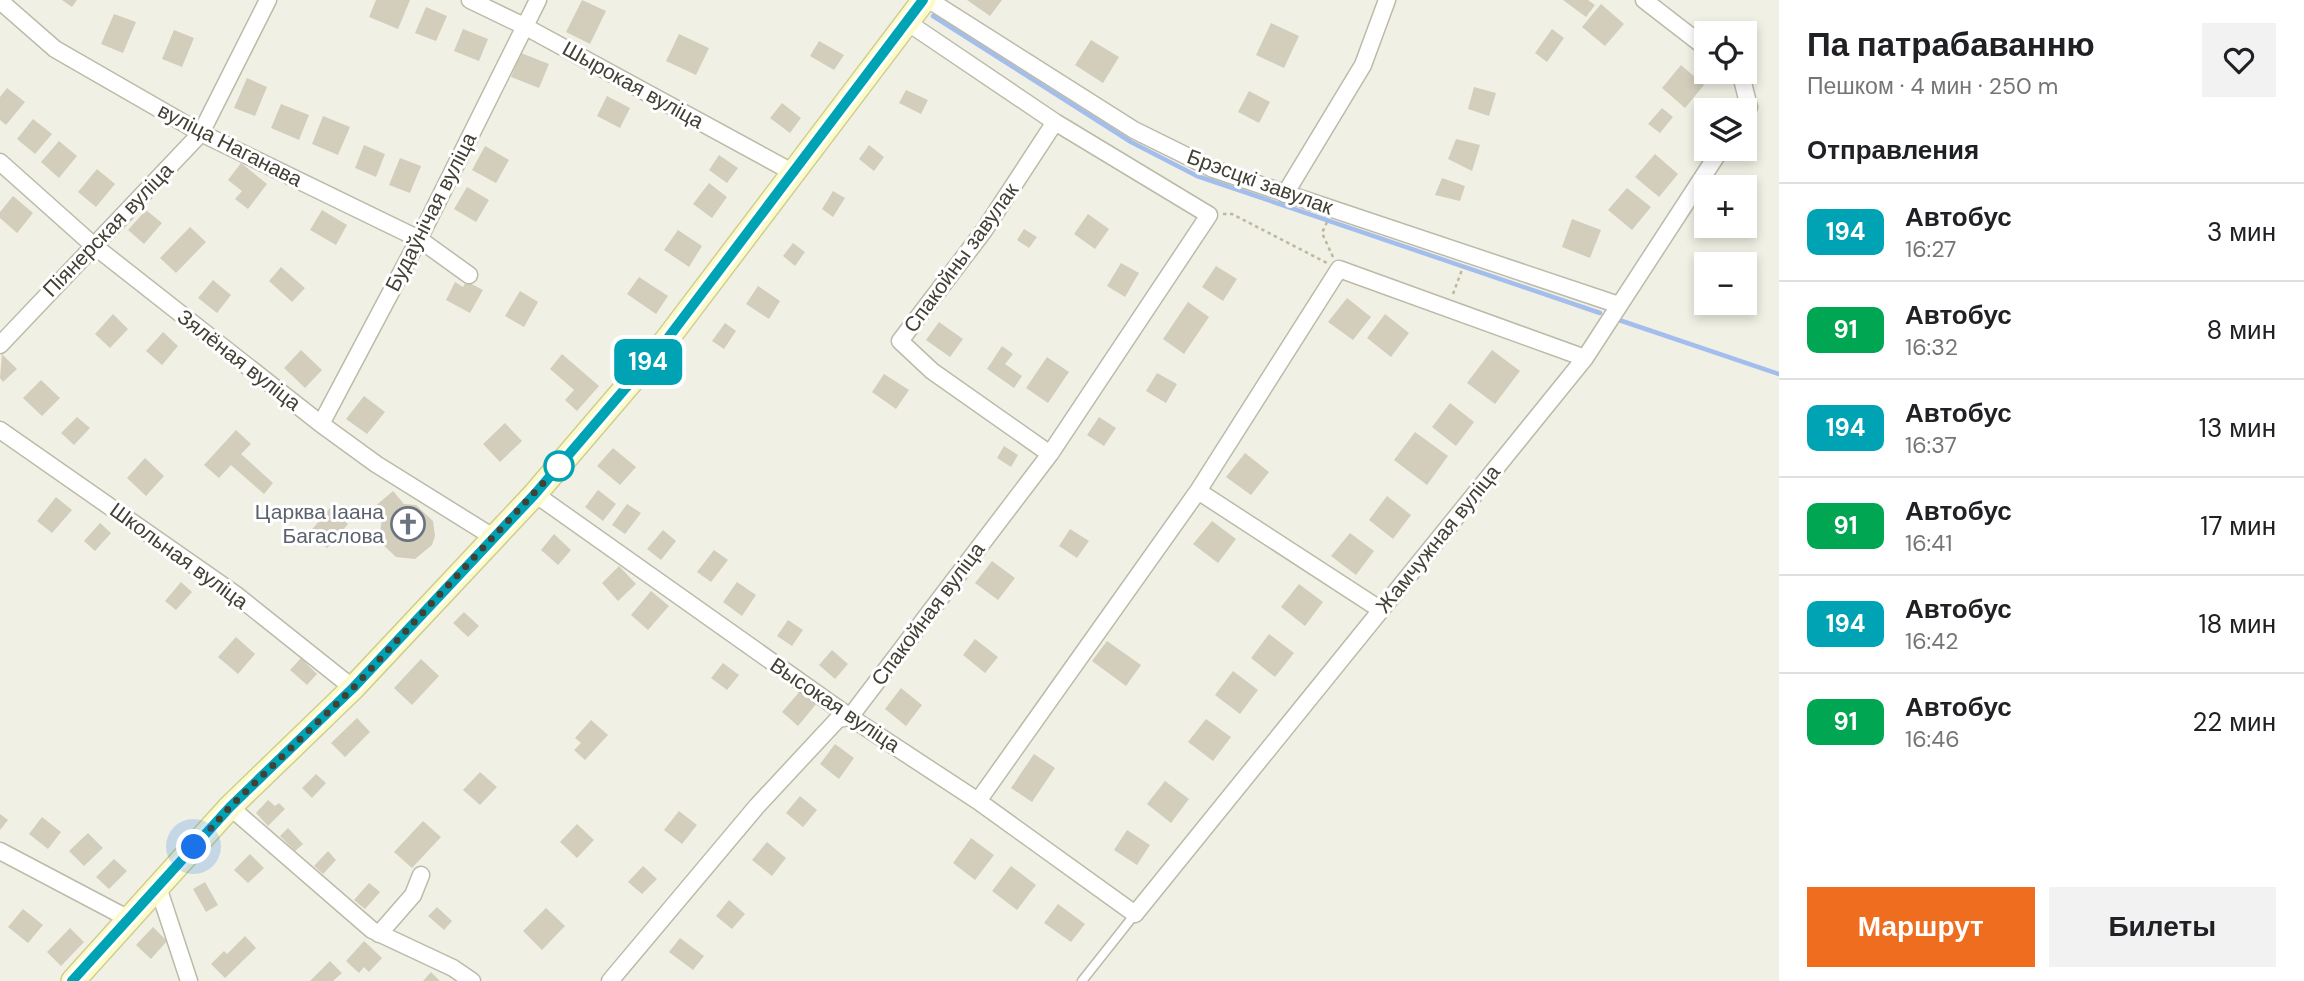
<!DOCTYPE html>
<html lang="ru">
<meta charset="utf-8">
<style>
body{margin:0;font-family:"DM Sans",sans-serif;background:#f2f2f2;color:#202124;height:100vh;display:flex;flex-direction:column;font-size:26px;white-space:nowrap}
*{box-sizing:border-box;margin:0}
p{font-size:23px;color:#757577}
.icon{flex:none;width:38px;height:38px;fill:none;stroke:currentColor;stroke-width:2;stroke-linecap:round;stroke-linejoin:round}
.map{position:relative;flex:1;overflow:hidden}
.side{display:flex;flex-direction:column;background:#fff;width:525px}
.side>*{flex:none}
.badge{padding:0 14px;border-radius:10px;font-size:24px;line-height:46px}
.tools{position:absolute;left:1694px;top:21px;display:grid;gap:14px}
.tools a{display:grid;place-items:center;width:63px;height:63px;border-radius:0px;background:#fff;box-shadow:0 4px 10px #0003;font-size:35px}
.you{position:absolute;width:35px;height:35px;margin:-18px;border:5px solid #fff;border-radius:50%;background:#1a73e8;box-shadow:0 0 0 10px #1a73e833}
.map>.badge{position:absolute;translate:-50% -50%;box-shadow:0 0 0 4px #fff}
h2{padding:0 28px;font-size:26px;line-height:63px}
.round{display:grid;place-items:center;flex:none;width:74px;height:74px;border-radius:0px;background:#f2f2f2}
.overview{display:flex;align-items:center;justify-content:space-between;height:119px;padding:0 28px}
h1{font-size:33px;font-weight:700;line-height:52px}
.button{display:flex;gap:14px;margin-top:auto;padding:14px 28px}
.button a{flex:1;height:80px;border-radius:0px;background:#ef6d1f;color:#fff;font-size:28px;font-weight:700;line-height:80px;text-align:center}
.button a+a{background:#f2f2f2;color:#202124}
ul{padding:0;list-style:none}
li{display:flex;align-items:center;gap:21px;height:98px;padding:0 28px;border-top:2px solid #e0e0e0}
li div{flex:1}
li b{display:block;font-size:26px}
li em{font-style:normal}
li .badge{min-width:77px;font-weight:700;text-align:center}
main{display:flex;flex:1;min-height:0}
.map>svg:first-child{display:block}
</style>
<main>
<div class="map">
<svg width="1779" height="981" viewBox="0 0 1779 981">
<rect width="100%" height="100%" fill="#f1f0e5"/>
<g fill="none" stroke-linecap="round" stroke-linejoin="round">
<path stroke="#a3beec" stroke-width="4.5" d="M 933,16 L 1131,142 L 1197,176 L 1600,313
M 1619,320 L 1779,374"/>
</g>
<path fill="#d2cebb" d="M 62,0 L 77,0 L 72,7 Z
M 376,0 L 410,0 L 398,29 L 369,17 Z
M 582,0 L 606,11 L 590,44 L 566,32 Z
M 967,0 L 1002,0 L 990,16 Z
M 1563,0 L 1588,0 L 1595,5 L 1586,17 Z
M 1601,4 L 1624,24 L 1605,46 L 1582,27 Z
M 426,7 L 447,16 L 436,41 L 415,33 Z
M 114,14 L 136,22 L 123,53 L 101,44 Z
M 1271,23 L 1299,36 L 1284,68 L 1256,55 Z
M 463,29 L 488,39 L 479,61 L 454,51 Z
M 1552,29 L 1564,38 L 1547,62 L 1535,53 Z
M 174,30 L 194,38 L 182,67 L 162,59 Z
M 679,34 L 709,48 L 696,75 L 666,61 Z
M 1091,40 L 1119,57 L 1103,83 L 1075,65 Z
M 819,41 L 844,55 L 834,70 L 810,56 Z
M 521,53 L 549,64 L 539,88 L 511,77 Z
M 1681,65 L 1704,85 L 1685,108 L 1662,88 Z
M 247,78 L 267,87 L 255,116 L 234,108 Z
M 1474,87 L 1496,93 L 1489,116 L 1468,109 Z
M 7,88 L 25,102 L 6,125 L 0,120 L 0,97 Z
M 906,90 L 928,100 L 921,114 L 899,103 Z
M 1249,91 L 1270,102 L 1259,123 L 1238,112 Z
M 607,96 L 630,108 L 620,128 L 597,116 Z
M 782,103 L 801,118 L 790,133 L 770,118 Z
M 281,104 L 309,115 L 299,140 L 271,128 Z
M 1662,108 L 1673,117 L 1660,133 L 1648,124 Z
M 323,116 L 350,127 L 338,155 L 312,144 Z
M 33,119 L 52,134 L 35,154 L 17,139 Z
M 1456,139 L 1480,145 L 1472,171 L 1448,159 Z
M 59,141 L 77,156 L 59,178 L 41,162 Z
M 364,145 L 385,154 L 376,177 L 355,168 Z
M 869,145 L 884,157 L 874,171 L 859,159 Z
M 485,146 L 509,160 L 496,183 L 472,170 Z
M 1655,154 L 1678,174 L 1659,197 L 1635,177 Z
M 719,155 L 738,168 L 727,183 L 709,170 Z
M 400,158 L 421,166 L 410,193 L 389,185 Z
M 241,163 L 267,184 L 248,209 L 235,199 L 242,191 L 228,180 Z
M 97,169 L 115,184 L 96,207 L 78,192 Z
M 1442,178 L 1465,186 L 1460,201 L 1435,195 Z
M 709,183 L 727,197 L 712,218 L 693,204 Z
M 467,187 L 489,200 L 476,222 L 454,209 Z
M 1627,188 L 1651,207 L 1632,230 L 1608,210 Z
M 833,191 L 845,198 L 833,217 L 822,209 Z
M 13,196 L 33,213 L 17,233 L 0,218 L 0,212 Z
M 146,210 L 162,223 L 144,244 L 128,230 Z
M 322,210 L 347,225 L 336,245 L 310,230 Z
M 1088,214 L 1109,229 L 1095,249 L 1074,234 Z
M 1572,219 L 1601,230 L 1590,258 L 1562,247 Z
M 190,227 L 206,242 L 176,273 L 160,258 Z
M 1024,229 L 1037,237 L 1029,248 L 1017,240 Z
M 678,230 L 702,246 L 689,267 L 664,250 Z
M 793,243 L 805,252 L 795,266 L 783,256 Z
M 1121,263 L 1139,273 L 1125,297 L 1107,286 Z
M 1216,266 L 1237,279 L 1223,301 L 1202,287 Z
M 281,267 L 305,288 L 292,302 L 269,281 Z
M 639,277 L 668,296 L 656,314 L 627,294 Z
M 213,280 L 231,295 L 217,313 L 198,298 Z
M 466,281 L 483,290 L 470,313 L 446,300 L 455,282 L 463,287 Z
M 758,286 L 780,301 L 769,319 L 746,304 Z
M 520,291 L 538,302 L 524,327 L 505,316 Z
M 1347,298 L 1371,317 L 1353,340 L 1328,322 Z
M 1188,302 L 1209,317 L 1184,354 L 1163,339 Z
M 113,314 L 128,329 L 110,348 L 95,334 Z
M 1385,314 L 1409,333 L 1391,357 L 1367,338 Z
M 939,322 L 963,339 L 950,357 L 926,340 Z
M 725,323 L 736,331 L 724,349 L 712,341 Z
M 163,332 L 178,346 L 162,365 L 146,351 Z
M 1002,346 L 1013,354 L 1005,364 L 1022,376 L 1014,388 L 987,369 Z
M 301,350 L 322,370 L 305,388 L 284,368 Z
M 1492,350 L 1520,371 L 1495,404 L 1467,383 Z
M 2,354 L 17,369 L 3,382 L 0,378 Z
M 562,354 L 599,386 L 577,411 L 565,400 L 574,390 L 550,369 Z
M 1047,357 L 1069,372 L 1048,403 L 1026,388 Z
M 1157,373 L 1177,384 L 1166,403 L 1146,391 Z
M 884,374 L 909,390 L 896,409 L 872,392 Z
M 41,380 L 60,398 L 42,416 L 23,398 Z
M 364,396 L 385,412 L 367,434 L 346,419 Z
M 1450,403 L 1474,422 L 1456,446 L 1432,427 Z
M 77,417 L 90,428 L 74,445 L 61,433 Z
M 1099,417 L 1116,428 L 1104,446 L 1087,435 Z
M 505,423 L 522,441 L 500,462 L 483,444 Z
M 236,430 L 251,444 L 241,454 L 273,483 L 264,494 L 231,465 L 219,478 L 204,465 Z
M 1415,432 L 1448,456 L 1427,485 L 1394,460 Z
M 1004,446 L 1018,455 L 1011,467 L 997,458 Z
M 613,448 L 636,467 L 620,485 L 597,466 Z
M 1245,453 L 1269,472 L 1251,495 L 1226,477 Z
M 145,458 L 164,476 L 146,496 L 127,478 Z
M 598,490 L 616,504 L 603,521 L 585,507 Z
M 393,491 L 404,504 L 416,505 L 433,521 L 435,536 L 432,545 L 415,559 L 396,557 L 382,544 L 380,531 L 382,520 L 373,508 Z
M 1387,496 L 1411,515 L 1393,539 L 1369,520 Z
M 56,497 L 72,510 L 52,533 L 37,521 Z
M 627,504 L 641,513 L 625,534 L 612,525 Z
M 330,508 L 348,524 L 327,548 L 309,533 Z
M 1212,521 L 1236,539 L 1218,563 L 1193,544 Z
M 100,523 L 111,533 L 95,551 L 84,541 Z
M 1070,529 L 1089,541 L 1077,558 L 1059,546 Z
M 663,530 L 676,541 L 661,560 L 647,549 Z
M 1350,533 L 1374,551 L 1356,575 L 1331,556 Z
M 554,534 L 571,550 L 558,565 L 541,550 Z
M 714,550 L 728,560 L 711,582 L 697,572 Z
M 992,561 L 1015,578 L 998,600 L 975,583 Z
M 619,566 L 636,584 L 618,601 L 602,583 Z
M 181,582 L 192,592 L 176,610 L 165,601 Z
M 737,582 L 756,595 L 742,616 L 723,602 Z
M 1299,584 L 1323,602 L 1305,626 L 1281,607 Z
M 651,591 L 669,606 L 648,630 L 631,615 Z
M 464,612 L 479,626 L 468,637 L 453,623 Z
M 788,620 L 803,630 L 792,646 L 777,636 Z
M 1269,634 L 1294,653 L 1275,677 L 1251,658 Z
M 236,637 L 255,654 L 238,674 L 218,657 Z
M 975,639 L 998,657 L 985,673 L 963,655 Z
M 1107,641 L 1141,665 L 1126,686 L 1092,661 Z
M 832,650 L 848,664 L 835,679 L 819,665 Z
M 301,658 L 317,674 L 307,685 L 290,670 Z
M 421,659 L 439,676 L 412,705 L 394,688 Z
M 723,663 L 739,675 L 727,690 L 711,678 Z
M 1233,671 L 1258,690 L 1240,714 L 1215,695 Z
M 901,688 L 922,705 L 906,726 L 885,709 Z
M 801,690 L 817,703 L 798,726 L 782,712 Z
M 357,718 L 370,732 L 345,757 L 331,743 Z
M 1206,719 L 1231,737 L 1213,761 L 1188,742 Z
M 591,720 L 608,735 L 585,760 L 574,750 L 581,743 L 575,738 Z
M 835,744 L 854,758 L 839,779 L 820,764 Z
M 1034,754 L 1055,768 L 1032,802 L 1011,788 Z
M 480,772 L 497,787 L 480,805 L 463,790 Z
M 316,774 L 326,783 L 312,798 L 302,788 Z
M 1165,781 L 1189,799 L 1171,823 L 1147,804 Z
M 800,796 L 817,810 L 803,827 L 786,813 Z
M 268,800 L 275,806 L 279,803 L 285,809 L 268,826 L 256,813 Z
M 679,811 L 697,825 L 682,844 L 664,830 Z
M 0,814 L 8,820 L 0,830 Z
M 42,817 L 61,832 L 48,849 L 29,834 Z
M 423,821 L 441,837 L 412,868 L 394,852 Z
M 577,824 L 594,840 L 577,858 L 560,842 Z
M 288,828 L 303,844 L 295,851 L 280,836 Z
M 1127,830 L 1150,845 L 1137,865 L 1114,850 Z
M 88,833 L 103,848 L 84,866 L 69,851 Z
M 971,838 L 994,855 L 975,880 L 953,863 Z
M 767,842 L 786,858 L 772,876 L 752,860 Z
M 328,851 L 336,860 L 323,874 L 314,866 Z
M 250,854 L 264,868 L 248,883 L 234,870 Z
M 114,859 L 127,871 L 109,889 L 96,877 Z
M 643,866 L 657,879 L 642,894 L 628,882 Z
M 1011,866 L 1036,885 L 1017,910 L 992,891 Z
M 205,882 L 218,905 L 206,912 L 193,889 Z
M 369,883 L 380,892 L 365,909 L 354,900 Z
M 729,900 L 745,914 L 732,929 L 716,916 Z
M 1058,904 L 1085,924 L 1071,942 L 1044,923 Z
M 437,907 L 452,921 L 444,930 L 428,916 Z
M 546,908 L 565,926 L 542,950 L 523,931 Z
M 23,909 L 43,925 L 28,943 L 8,927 Z
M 153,927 L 167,941 L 151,959 L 136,945 Z
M 70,928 L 84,942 L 61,966 L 47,952 Z
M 245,936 L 256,948 L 225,978 L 211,964 L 224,951 L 227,954 Z
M 680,938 L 704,956 L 693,970 L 669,952 Z
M 364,941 L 382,958 L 369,972 L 364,967 L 359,973 L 346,961 Z
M 330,961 L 342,973 L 333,981 L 310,981 Z
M 431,972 L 440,981 L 423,981 Z"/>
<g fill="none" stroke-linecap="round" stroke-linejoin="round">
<g stroke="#bcbaa8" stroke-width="11">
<path id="lane" d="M 1082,981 L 1135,914"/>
</g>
<g stroke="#bcbaa8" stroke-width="19">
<path id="street" d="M 470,0 L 524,26 L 794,173
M 929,0 L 1134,130 L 1213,169 L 1619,305
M 1644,0 L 1706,48
M 0,1 L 55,49 L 201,133 L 419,239 L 469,275
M 1736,72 L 1741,75 L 1749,107 L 1745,113
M 0,162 L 93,245 L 321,424 L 376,464 L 493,537
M 1285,194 L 1363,65 L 1387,0
M 0,345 L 201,133 L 268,0
M 321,424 L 419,239 L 538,0
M 0,430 L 235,594 L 353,688
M 1050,454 L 932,371 L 900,341 L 983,232 L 1055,122
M 1198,491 L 1381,610
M 535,494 L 850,717 L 978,801 L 1135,914 L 1585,358 L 1721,149
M 978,801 L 1198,491 L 1339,269 L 1585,358
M 230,807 L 372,930 L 453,968 L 472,981
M 0,851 L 129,919
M 158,887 L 189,981
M 379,934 L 413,895 L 421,875
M 610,981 L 757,806 L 838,719 L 850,717 L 1050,454 L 1209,215 L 1055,122 L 907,22"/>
</g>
<g stroke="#cfcd97" stroke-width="26">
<path id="secondary" d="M 73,981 L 230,807 L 353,688 L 535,494 L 665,342 L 924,0"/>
</g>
<path stroke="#bdb99a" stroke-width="2.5" stroke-dasharray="3.5 3.5" stroke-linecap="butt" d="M 1223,214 L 1232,214 L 1327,263
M 1327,222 L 1322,233 L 1333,257
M 1453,294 L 1463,267"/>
<use href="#lane" stroke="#fff" stroke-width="8"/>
<use href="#street" stroke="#fff" stroke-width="16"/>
<use href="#secondary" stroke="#fcfbc5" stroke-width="23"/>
</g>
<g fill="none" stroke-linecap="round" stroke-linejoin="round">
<g stroke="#fff" stroke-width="16">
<path id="line" d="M 72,981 L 230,807 L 353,688 L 535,494 L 665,342 L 923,0"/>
</g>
<use href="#line" stroke="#00a3b4" stroke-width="10"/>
<path stroke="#434135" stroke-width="7" stroke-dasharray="0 12.6" d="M 194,847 L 230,807 L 353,688 L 559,466"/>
</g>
<defs>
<g id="church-ring" transform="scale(1.75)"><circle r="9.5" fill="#fff" stroke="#6b7280" stroke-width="1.5"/><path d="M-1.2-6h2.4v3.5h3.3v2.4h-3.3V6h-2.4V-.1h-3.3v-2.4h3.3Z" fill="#6b7280"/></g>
</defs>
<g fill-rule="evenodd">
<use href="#church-ring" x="408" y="524"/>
</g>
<circle fill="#fff" stroke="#00a3b4" stroke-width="3.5" cx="559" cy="466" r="14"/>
<g text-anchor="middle" stroke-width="6" stroke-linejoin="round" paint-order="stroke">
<g font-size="21" fill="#434135" stroke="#fff">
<text transform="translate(633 85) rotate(29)" y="7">Шырокая вуліца</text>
<text transform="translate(230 145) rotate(27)" y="7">вуліца Наганава</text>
<text transform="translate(1260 182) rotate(20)" y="7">Брэсцкі завулак</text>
<text transform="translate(431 212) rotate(-63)" y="7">Будаўнічая вуліца</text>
<text transform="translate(108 230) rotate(-46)" y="7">Піянерская вуліца</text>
<text transform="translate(961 258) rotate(-54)" y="7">Спакойны завулак</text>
<text transform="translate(239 360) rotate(38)" y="7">Зялёная вуліца</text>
<text transform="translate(1438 539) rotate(-51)" y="7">Жамчужная вуліца</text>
<text transform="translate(179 556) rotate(36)" y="7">Школьная вуліца</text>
<text transform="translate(928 614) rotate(-53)" y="7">Спакойная вуліца</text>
<text transform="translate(835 705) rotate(34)" y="7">Высокая вуліца</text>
</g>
<g font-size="21" fill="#5b616d" stroke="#fff" text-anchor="end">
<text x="384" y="519">Царква Іаана<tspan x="384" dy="24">Багаслова</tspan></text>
</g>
</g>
</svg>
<div class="tools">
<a><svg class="icon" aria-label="locate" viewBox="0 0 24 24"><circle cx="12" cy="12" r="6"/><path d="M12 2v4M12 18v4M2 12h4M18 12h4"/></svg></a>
<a><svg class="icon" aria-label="layers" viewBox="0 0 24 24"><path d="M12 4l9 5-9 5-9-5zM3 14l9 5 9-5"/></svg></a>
<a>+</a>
<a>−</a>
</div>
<div class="you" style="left:194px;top:847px"></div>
<b class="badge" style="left:648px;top:362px;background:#00a3b4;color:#fff">194</b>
</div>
<section class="side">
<div class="overview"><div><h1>Па патрабаванню</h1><p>Пешком · 4 мин · 250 m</p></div><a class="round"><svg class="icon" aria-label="heart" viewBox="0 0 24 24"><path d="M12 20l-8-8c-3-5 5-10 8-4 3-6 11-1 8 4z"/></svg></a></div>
<h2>Отправления</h2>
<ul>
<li><span class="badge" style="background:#00a3b4;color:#fff">194</span><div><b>Автобус</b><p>16:27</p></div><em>3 мин</em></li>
<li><span class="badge" style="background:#00a651;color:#fff">91</span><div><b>Автобус</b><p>16:32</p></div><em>8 мин</em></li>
<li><span class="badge" style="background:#00a3b4;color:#fff">194</span><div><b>Автобус</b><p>16:37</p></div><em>13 мин</em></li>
<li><span class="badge" style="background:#00a651;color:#fff">91</span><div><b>Автобус</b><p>16:41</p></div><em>17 мин</em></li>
<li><span class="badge" style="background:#00a3b4;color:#fff">194</span><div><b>Автобус</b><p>16:42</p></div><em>18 мин</em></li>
<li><span class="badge" style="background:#00a651;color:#fff">91</span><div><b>Автобус</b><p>16:46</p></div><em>22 мин</em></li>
</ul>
<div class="button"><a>Маршрут</a><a>Билеты</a></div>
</section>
</main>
